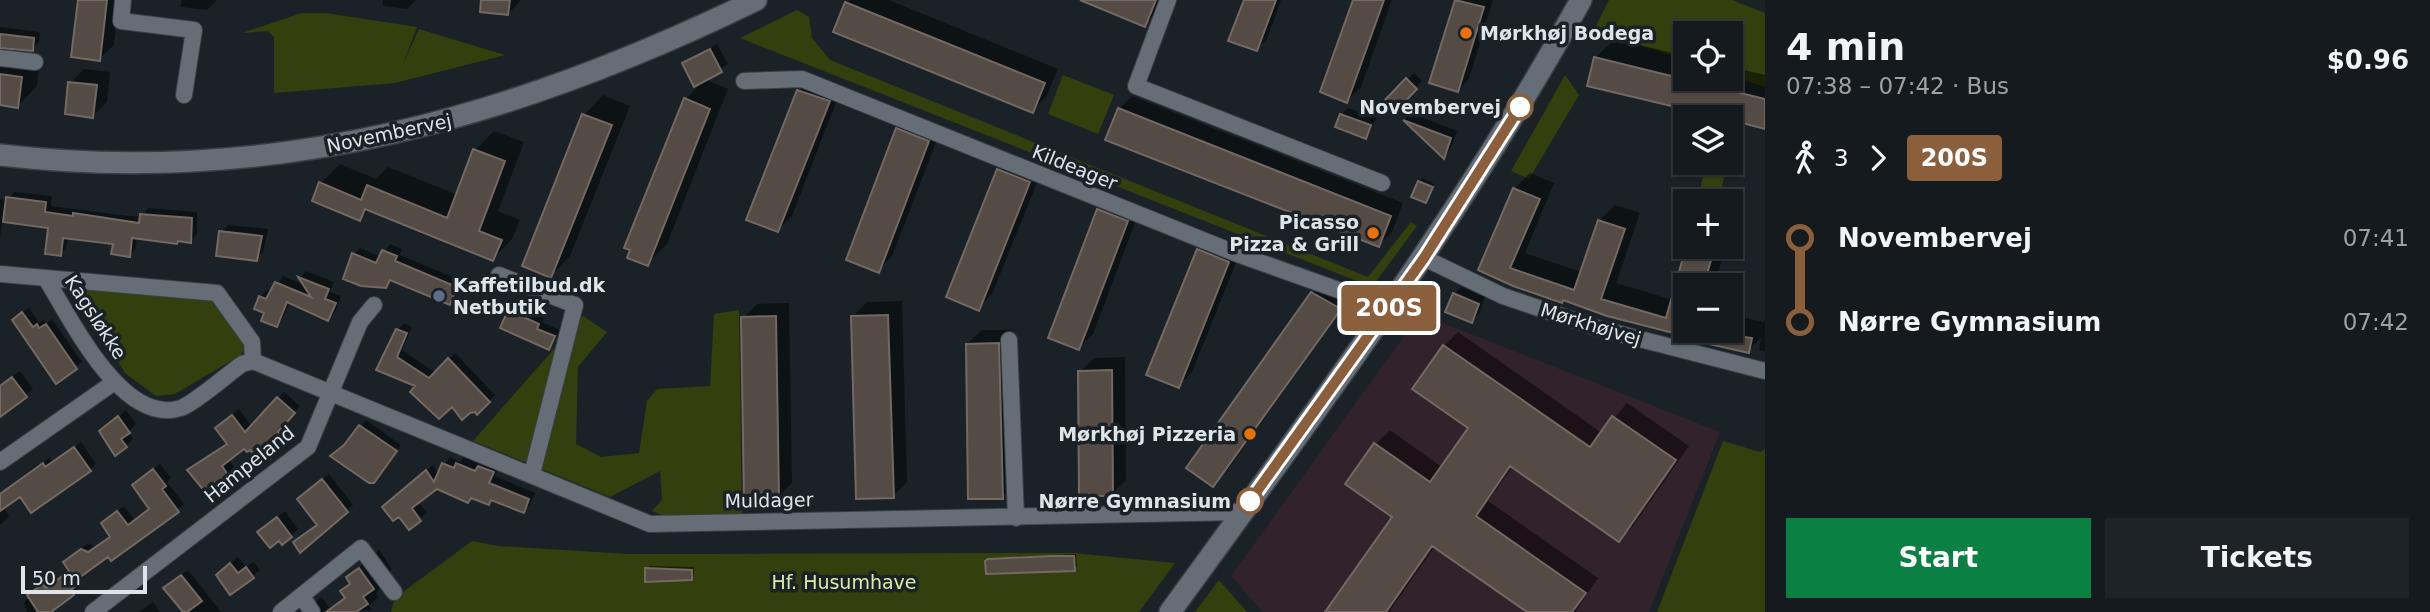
<!DOCTYPE html>
<meta charset="utf-8">
<style>
body{margin:0;font-family:"DejaVu Sans",sans-serif;background:#1d2327;color:#f1f3f6;height:100vh;display:flex;flex-direction:column;font-size:26px;white-space:nowrap}
*{box-sizing:border-box;margin:0}
p{font-size:23px;color:#9da1a4}
.icon{flex:none;width:38px;height:38px;fill:none;stroke:currentColor;stroke-width:2;stroke-linecap:round;stroke-linejoin:round}
.map{position:relative;flex:1;overflow:hidden}
.details{display:flex;flex-direction:column;background:#141a1e;width:665px}
.details>*{flex:none}
.badge{padding:0 14px;border-radius:5px;font-size:24px;line-height:46px}
.tools{position:absolute;left:1673px;top:21px;display:grid;gap:14px}
.tools a{display:grid;place-items:center;width:70px;height:70px;border-radius:0px;background:#141a1e;box-shadow:0 2px 5px #0004,0 0 0 2px #33383c;font-size:35px}
.scale{position:absolute;left:21px;bottom:18px;width:126px;box-sizing:border-box;padding-left:7px;border:4px solid #dfe4e9;border-top:0;font-size:19px;line-height:24px;white-space:nowrap;color:#dfe4e9;-webkit-text-stroke:5px #1a2228;paint-order:stroke}
.map>.badge{position:absolute;translate:-50% -50%;box-shadow:0 0 0 4px #fff}
.legs{display:flex;align-items:center;gap:10px;height:77px;padding:0 21px;font-size:23px}
.legs p{margin-inline-start:auto}
.head{display:flex;align-items:center;justify-content:space-between;height:119px;padding:0 21px}
h1{font-size:38px;font-weight:800;line-height:52px}
.cta{display:flex;gap:14px;margin-top:auto;padding:14px 21px}
.cta a{flex:1;height:80px;border-radius:0px;background:#0b8043;color:#fff;font-size:28px;font-weight:800;line-height:80px;text-align:center}
.cta a+a{background:#1d2327;color:#f1f3f6}
ul{padding:0 21px;list-style:none}
li{display:flex;align-items:center;gap:24px;height:84px;font-size:26px}
li i{display:grid;place-items:center;width:10px;height:100%;margin:0 9px;background:currentColor}
li i::after{content:'';width:18px;height:18px;margin:-9px;border:5px solid;border-radius:50%;background:#141a1e}
li p{margin-inline-start:auto}
li:first-child i{background:linear-gradient(#0000 50%,currentColor 0)}
li:last-child i{background:linear-gradient(currentColor 50%,#0000 0)}
main{display:flex;flex:1;min-height:0}
.map>svg:first-child{display:block}
</style>
<main>
<div class="map">
<svg width="1765" height="612" viewBox="0 0 1765 612">
<rect width="100%" height="100%" fill="#1a2228"/>
<path fill="#32222c" d="M 1420,314 L 1720,432 L 1649,612 L 1263,612 L 1231,576 Z"/>
<path fill="#333f0c" d="M 1609,0 L 1732,0 L 1765,13 L 1765,87 L 1731,76 L 1731,33 L 1685,33 L 1685,60 L 1594,30 Z
M 797,10 L 809,17 L 812,38 L 830,60 L 1368,277 L 1411,222 L 1417,226 L 1372,287 L 740,38 Z
M 302,13 L 325,13 L 417,27 L 403,64 L 419,29 L 505,55 L 395,83 L 274,93 L 274,37 L 268,31 L 242,33 Z
M 1063,75 L 1114,95 L 1098,134 L 1048,114 Z
M 1565,75 L 1579,95 L 1529,179 L 1511,171 Z
M 1706,166 L 1726,171 L 1718,201 L 1697,201 Z
M 73,287 L 212,301 L 246,344 L 241,355 L 175,394 L 156,396 L 125,373 Z
M 739,310 L 742,516 L 668,517 L 652,511 L 662,500 L 660,471 L 610,497 L 473,441 L 583,316 L 607,332 L 578,367 L 576,444 L 601,457 L 639,453 L 647,401 L 657,389 L 710,386 L 714,314 Z
M 1723,441 L 1760,452 L 1765,449 L 1765,612 L 1657,612 Z
M 472,541 L 498,546 L 628,554 L 1073,553 L 1175,563 L 1139,612 L 391,612 L 395,598 Z
M 1219,580 L 1247,612 L 1195,612 Z"/>
<path fill="#0007" d="M 80,0 L 119,0 L 114,45 L 99,59 Z
M 182,0 L 217,0 L 207,10 L 181,7 Z
M 383,0 L 416,0 L 407,9 L 383,6 Z
M 483,0 L 521,0 L 508,14 Z
M 850,0 L 889,0 L 1058,69 L 1046,97 L 1032,111 L 847,3 Z
M 1082,0 L 1163,0 L 1159,10 L 1145,24 Z
M 1246,0 L 1281,0 L 1267,39 L 1256,49 Z
M 1355,0 L 1392,0 L 1361,87 L 1347,101 Z
M 1457,0 L 1493,0 L 1469,79 L 1458,90 L 1431,82 Z
M 0,27 L 40,32 L 39,42 L 32,49 L 0,47 Z
M 1615,39 L 1685,56 L 1685,79 L 1731,79 L 1731,67 L 1765,75 L 1765,127 L 1589,84 L 1595,58 Z
M 717,44 L 728,64 L 705,79 L 728,89 L 667,244 L 647,264 L 686,99 L 704,80 L 684,64 Z
M 0,53 L 40,58 L 37,86 L 18,106 L 0,104 Z
M 84,69 L 110,72 L 107,102 L 93,116 L 70,83 Z
M 1414,73 L 1422,81 L 1395,109 L 1386,101 Z
M 813,77 L 842,87 L 792,216 L 778,230 L 799,91 Z
M 603,95 L 630,106 L 570,256 L 551,276 L 584,115 Z
M 1132,96 L 1403,203 L 1392,232 L 1379,245 L 1119,109 Z
M 1348,108 L 1377,118 L 1365,137 L 1341,115 Z
M 1411,113 L 1457,131 L 1450,150 L 1443,156 L 1405,119 Z
M 912,115 L 942,127 L 892,256 L 878,271 L 898,129 Z
M 494,131 L 524,142 L 498,211 L 520,220 L 512,239 L 493,259 L 370,209 L 360,219 L 321,183 L 340,164 L 376,179 L 388,167 L 458,195 L 475,150 Z
M 1013,156 L 1043,168 L 992,294 L 978,308 L 999,170 Z
M 1530,173 L 1554,183 L 1525,253 L 1582,272 L 1599,221 L 1615,205 L 1640,213 L 1616,283 L 1673,300 L 1687,247 L 1725,247 L 1715,285 L 1685,285 L 1685,331 L 1731,331 L 1731,315 L 1764,322 L 1765,319 L 1765,351 L 1759,350 L 1761,338 L 1748,351 L 1655,328 L 1480,269 L 1514,189 Z
M 1422,178 L 1434,184 L 1425,201 L 1419,182 Z
M 14,192 L 52,196 L 51,206 L 120,215 L 142,217 L 148,208 L 197,212 L 197,234 L 190,241 L 137,237 L 136,248 L 130,255 L 115,242 L 68,237 L 66,248 L 60,254 L 50,227 L 3,220 L 0,237 L 0,199 L 8,200 Z
M 1112,196 L 1141,207 L 1093,334 L 1079,348 L 1098,210 Z
M 228,225 L 268,229 L 263,252 L 256,259 L 221,232 Z
M 1213,236 L 1242,248 L 1192,372 L 1178,386 L 1199,250 Z
M 390,244 L 402,249 L 400,255 L 462,281 L 456,297 L 449,303 L 393,280 L 386,287 L 354,254 L 360,248 L 381,257 Z
M 306,271 L 334,282 L 330,292 L 341,296 L 335,312 L 328,319 L 290,301 L 283,318 L 276,325 L 266,313 L 260,297 L 267,290 L 272,292 L 283,276 L 305,285 L 300,277 Z
M 1327,278 L 1353,294 L 1227,471 L 1213,485 L 1188,467 L 1313,293 Z
M 1461,287 L 1485,297 L 1479,314 L 1472,321 L 1454,294 Z
M 902,301 L 907,482 L 893,496 L 853,316 L 867,302 Z
M 789,303 L 792,483 L 778,497 L 743,318 L 757,304 Z
M 516,305 L 544,317 L 542,322 L 560,330 L 549,348 L 510,311 Z
M 29,308 L 39,323 L 43,320 L 46,324 L 52,319 L 82,362 L 57,381 L 20,314 Z
M 404,323 L 412,327 L 402,350 L 436,373 L 455,353 L 495,395 L 478,413 L 476,410 L 462,417 L 452,404 L 379,369 L 398,330 Z
M 982,330 L 1012,330 L 1017,483 L 1002,497 L 967,344 Z
M 1458,332 L 1602,433 L 1627,403 L 1689,446 L 1633,526 L 1619,540 L 1513,466 L 1488,501 L 1598,578 L 1575,612 L 1530,612 L 1435,546 L 1389,612 L 1327,612 L 1394,516 L 1376,444 L 1390,430 L 1443,468 L 1471,427 L 1444,346 Z
M 1125,357 L 1126,480 L 1112,494 L 1080,372 L 1094,358 Z
M 20,371 L 33,389 L 0,415 L 0,385 Z
M 284,392 L 300,406 L 283,424 L 289,433 L 274,445 L 277,449 L 271,455 L 245,447 L 228,459 L 234,467 L 206,491 L 189,470 L 228,443 L 224,421 L 239,409 L 252,427 Z
M 126,410 L 136,424 L 128,432 L 133,439 L 126,446 L 101,431 Z
M 366,420 L 401,445 L 373,482 L 348,443 Z
M 81,442 L 96,464 L 90,470 L 21,495 L 4,506 L 9,517 L 0,525 L 0,494 L 34,467 L 49,458 L 52,462 Z
M 450,457 L 460,462 L 464,457 L 481,465 L 486,460 L 499,466 L 495,476 L 535,493 L 530,505 L 523,511 L 493,499 L 489,503 L 473,496 L 468,501 L 437,487 L 418,502 L 427,513 L 409,528 L 391,500 L 433,465 L 439,474 Z
M 160,464 L 171,478 L 167,482 L 184,504 L 112,559 L 108,554 L 82,574 L 84,576 L 76,584 L 79,587 L 48,612 L 27,612 L 24,603 L 35,589 L 50,579 L 53,583 L 70,570 L 71,556 L 88,543 L 95,547 L 111,536 L 110,517 L 124,506 L 135,520 L 151,508 L 140,479 Z
M 329,474 L 353,505 L 301,550 L 301,537 L 318,524 L 305,493 Z
M 285,511 L 298,529 L 291,536 L 279,539 L 267,525 Z
M 379,550 L 392,569 L 383,578 L 386,583 L 376,593 L 378,597 L 369,606 L 372,610 L 339,612 L 346,597 L 342,591 L 351,582 L 348,577 Z
M 1076,554 L 1077,566 L 1074,569 L 987,561 L 990,558 Z
M 238,557 L 246,567 L 254,562 L 260,570 L 231,592 L 218,574 Z
M 650,566 L 694,567 L 694,575 L 691,578 L 647,569 Z
M 188,570 L 221,612 L 190,612 L 188,609 L 172,582 Z
M 322,597 L 332,612 L 301,612 L 302,611 Z
M 153,602 L 160,612 L 139,612 Z"/>
<path fill="#544b44" stroke="#736962" stroke-width="2" d="M 78,0 L 107,0 L 100,61 L 71,57 Z
M 481,0 L 510,0 L 508,15 L 480,12 Z
M 1080,0 L 1156,0 L 1145,27 Z
M 1244,0 L 1276,0 L 1257,51 L 1228,41 Z
M 1353,0 L 1384,0 L 1347,103 L 1320,92 Z
M 1455,0 L 1484,7 L 1458,92 L 1429,83 Z
M 845,2 L 1045,83 L 1033,113 L 833,32 Z
M 0,34 L 34,38 L 33,51 L 0,48 Z
M 710,49 L 722,72 L 694,87 L 682,63 Z
M 1594,57 L 1765,99 L 1765,129 L 1731,120 L 1731,117 L 1718,117 L 1587,86 Z
M 0,74 L 22,77 L 18,108 L 0,105 Z
M 1406,78 L 1417,89 L 1395,112 L 1384,101 Z
M 68,82 L 97,85 L 93,118 L 65,114 Z
M 797,90 L 830,101 L 778,232 L 746,220 Z
M 684,98 L 710,109 L 648,266 L 627,258 L 630,250 L 624,248 Z
M 1118,108 L 1391,216 L 1379,247 L 1105,140 Z
M 582,114 L 612,125 L 551,278 L 522,266 Z
M 1340,114 L 1371,125 L 1366,139 L 1335,127 Z
M 1403,120 L 1451,138 L 1444,159 Z
M 896,128 L 929,141 L 879,273 L 846,260 Z
M 473,149 L 505,161 L 479,231 L 502,240 L 493,261 L 365,209 L 360,221 L 312,201 L 319,182 L 361,200 L 367,185 L 447,218 Z
M 997,169 L 1030,182 L 979,311 L 946,297 Z
M 1418,181 L 1433,187 L 1426,203 L 1411,197 Z
M 1513,188 L 1540,199 L 1510,268 L 1574,290 L 1598,220 L 1625,229 L 1601,299 L 1666,318 L 1686,247 L 1713,253 L 1704,285 L 1685,285 L 1685,336 L 1607,316 L 1563,300 L 1562,303 L 1513,286 L 1478,270 Z
M 6,197 L 46,202 L 45,212 L 73,216 L 73,213 L 139,223 L 140,214 L 192,218 L 191,243 L 178,241 L 177,244 L 132,238 L 130,257 L 111,254 L 113,244 L 63,238 L 61,256 L 45,254 L 48,228 L 3,222 Z
M 1097,209 L 1128,221 L 1079,350 L 1048,338 Z
M 219,231 L 262,236 L 257,261 L 216,256 Z
M 1197,249 L 1229,262 L 1179,388 L 1146,375 Z
M 382,250 L 397,256 L 395,261 L 457,287 L 450,305 L 390,280 L 386,288 L 361,286 L 343,279 L 352,253 L 376,263 Z
M 298,277 L 329,289 L 325,299 L 336,303 L 328,321 L 287,302 L 277,327 L 261,321 L 264,313 L 254,309 L 259,296 L 266,299 L 275,282 L 311,297 Z
M 1311,292 L 1341,309 L 1213,487 L 1186,468 Z
M 1453,293 L 1479,304 L 1472,323 L 1445,312 Z
M 508,310 L 539,324 L 537,329 L 555,336 L 549,350 L 500,328 Z
M 22,312 L 33,327 L 37,324 L 39,328 L 46,324 L 77,369 L 56,384 L 12,320 Z
M 888,315 L 894,498 L 856,499 L 851,316 Z
M 776,316 L 779,499 L 744,500 L 741,317 Z
M 396,329 L 407,333 L 397,357 L 429,378 L 448,358 L 490,402 L 477,415 L 475,412 L 470,413 L 462,420 L 452,407 L 439,419 L 410,392 L 415,386 L 376,370 Z
M 1702,331 L 1752,338 L 1749,353 L 1700,342 Z
M 999,343 L 1003,499 L 968,499 L 966,344 Z
M 1443,345 L 1590,447 L 1612,416 L 1676,460 L 1619,542 L 1510,466 L 1476,516 L 1586,593 L 1572,612 L 1527,612 L 1432,546 L 1386,612 L 1325,612 L 1392,517 L 1345,484 L 1374,443 L 1430,482 L 1468,428 L 1412,389 Z
M 1112,370 L 1113,496 L 1079,496 L 1078,371 Z
M 12,377 L 27,397 L 0,417 L 0,386 Z
M 277,397 L 295,413 L 278,432 L 284,440 L 268,452 L 272,457 L 261,465 L 250,450 L 247,452 L 244,449 L 222,466 L 228,475 L 206,493 L 187,470 L 227,444 L 215,428 L 232,415 L 245,432 Z
M 118,416 L 130,433 L 121,439 L 127,447 L 115,456 L 99,431 Z
M 359,425 L 397,451 L 374,483 L 369,483 L 330,456 L 344,445 Z
M 74,447 L 91,471 L 31,513 L 20,497 L 0,511 L 0,494 L 43,463 L 45,467 Z
M 442,463 L 454,468 L 456,463 L 475,471 L 478,466 L 494,472 L 489,483 L 529,499 L 524,513 L 491,500 L 489,505 L 471,498 L 468,503 L 437,489 L 412,508 L 421,521 L 409,530 L 399,517 L 393,521 L 382,507 L 426,470 L 434,482 Z
M 153,469 L 166,486 L 162,489 L 179,512 L 111,561 L 108,557 L 76,580 L 79,584 L 71,590 L 74,595 L 51,612 L 38,612 L 27,595 L 43,584 L 46,588 L 69,571 L 63,562 L 81,549 L 88,552 L 110,537 L 101,523 L 117,511 L 128,525 L 149,509 L 132,485 Z
M 322,479 L 348,512 L 300,553 L 293,542 L 317,525 L 297,499 Z
M 277,517 L 292,537 L 282,545 L 279,541 L 270,548 L 257,532 Z
M 1051,556 L 1074,556 L 1075,571 L 986,574 L 985,561 L 988,559 Z
M 230,563 L 238,573 L 246,567 L 254,578 L 230,595 L 216,575 Z
M 359,568 L 374,589 L 363,597 L 368,604 L 356,612 L 326,612 L 345,598 L 340,591 L 350,584 L 346,577 Z
M 645,568 L 692,570 L 692,580 L 645,582 Z
M 181,575 L 202,601 L 187,612 L 183,612 L 163,588 Z"/>
<g fill="none" stroke-linecap="round" stroke-linejoin="round">
<g stroke="#393f45" stroke-width="18">
<path id="street" d="M 123,0 L 121,21 L 194,30 L 184,95
M 1168,0 L 1136,86 L 1382,183
M 0,58 L 35,62
M 744,81 L 802,79 L 1240,255 L 1389,308
M 1424,258 L 1503,296 L 1597,328 L 1765,371
M 0,274 L 217,293 L 252,342 L 253,361
M 499,275 L 575,305 L 532,474
M 46,279 C 71,318 122,427 181,408 C 195,403 228,374 242,364 L 253,361 L 650,524 L 1242,512
M 1009,340 L 1016,518
M 0,462 L 113,383
M 302,596 L 312,612
M 93,612 L 308,447 L 360,322 L 374,305
M 281,612 L 361,548 L 394,592"/>
</g>
<g stroke="#393f45" stroke-width="24">
<path id="secondary" d="M 0,155 C 272,187 514,118 756,0
M 1170,612 C 1315,413 1462,215 1581,0"/>
</g>
<use href="#street" stroke="#656e76" stroke-width="16"/>
<use href="#secondary" stroke="#656e76" stroke-width="21"/>
</g>
<g fill="none" stroke-linecap="round" stroke-linejoin="round">
<g stroke="#fff" stroke-width="16">
<path id="line-1" d="M 1250,501 L 1424,258 L 1520,107"/>
</g>
<use href="#line-1" stroke="#8b5e3c" stroke-width="10"/>
</g>
<g fill="#e8710a" stroke="#1a2228" stroke-width="2.5">
<circle cx="1466" cy="33" r="7"/>
<circle cx="1373" cy="233" r="7"/>
<circle cx="1250" cy="434" r="7"/>
</g>
<g fill="#fff" stroke="#8b5e3c" stroke-width="3.5">
<circle cx="1520" cy="107" r="12"/>
<circle cx="1250" cy="501" r="12"/>
</g>
<circle fill="#5c6f8a" stroke="#1a2228" stroke-width="2.5" cx="439" cy="296" r="7"/>
<g text-anchor="middle" stroke-width="7" stroke-linejoin="round" paint-order="stroke">
<g font-size="19" font-weight="bold" fill="#dfe4e9" stroke="#1a2228" text-anchor="start">
<text x="1480" y="40">Mørkhøj Bodega</text>
<text x="1359" y="229" text-anchor="end">Picasso<tspan x="1359" dy="22">Pizza &amp; Grill</tspan></text>
<text x="453" y="292">Kaffetilbud.dk<tspan x="453" dy="22">Netbutik</tspan></text>
<text x="1236" y="441" text-anchor="end">Mørkhøj Pizzeria</text>
</g>
<g font-size="19" font-weight="bold" fill="#dfe4e9" stroke="#1a2228" text-anchor="end">
<text x="1501" y="114">Novembervej</text>
<text x="1231" y="508">Nørre Gymnasium</text>
</g>
<g font-size="19" fill="#dfe4e9" stroke="#1a2228">
<text transform="translate(389 133) rotate(-12)" y="7">Novembervej</text>
<text transform="translate(1075 167) rotate(22)" y="7">Kildeager</text>
<text transform="translate(96 317) rotate(57)" y="7">Kagsløkke</text>
<text transform="translate(1591 324) rotate(17)" y="7">Mørkhøjvej</text>
<text transform="translate(249 464) rotate(-39)" y="7">Hampeland</text>
<text transform="translate(769 500) rotate(-1)" y="7">Muldager</text>
</g>
<g font-size="19" fill="#d7ef9e" stroke="#1a2228">
<text x="844" y="589">Hf. Husumhave</text>
</g>
</g>
</svg>
<div class="tools">
<a><svg class="icon" aria-label="locate" viewBox="0 0 24 24"><circle cx="12" cy="12" r="6"/><path d="M12 2v4M12 18v4M2 12h4M18 12h4"/></svg></a>
<a><svg class="icon" aria-label="layers" viewBox="0 0 24 24"><path d="M12 4l9 5-9 5-9-5zM3 14l9 5 9-5"/></svg></a>
<a>+</a>
<a>−</a>
</div>
<div class="scale">50 m</div>
<b class="badge" style="left:1389px;top:308px;background:#8b5e3c;color:#fff">200S</b>
</div>
<section class="details">
<div class="head"><div><h1>4 min</h1><p>07:38 – 07:42 · Bus</p></div><b>$0.96</b></div>
<div class="legs"><svg class="icon" aria-label="walk" viewBox="0 0 24 24"><circle cx="13" cy="4" r="2"/><path d="M13 8l-2 6 4 7M11 14l-3 7M7 12l3-4h3l4 4"/></svg>3<svg class="icon" aria-label="forward" viewBox="0 0 24 24"><path d="M9 5l7 7-7 7"/></svg><b class="badge" style="background:#8b5e3c;color:#fff">200S</b></div>
<ul>
<li><i style="color:#8b5e3c"></i><b>Novembervej</b><p>07:41</p></li>
<li><i style="color:#8b5e3c"></i><b>Nørre Gymnasium</b><p>07:42</p></li>
</ul>
<div class="cta"><a>Start</a><a>Tickets</a></div>
</section>
</main>
